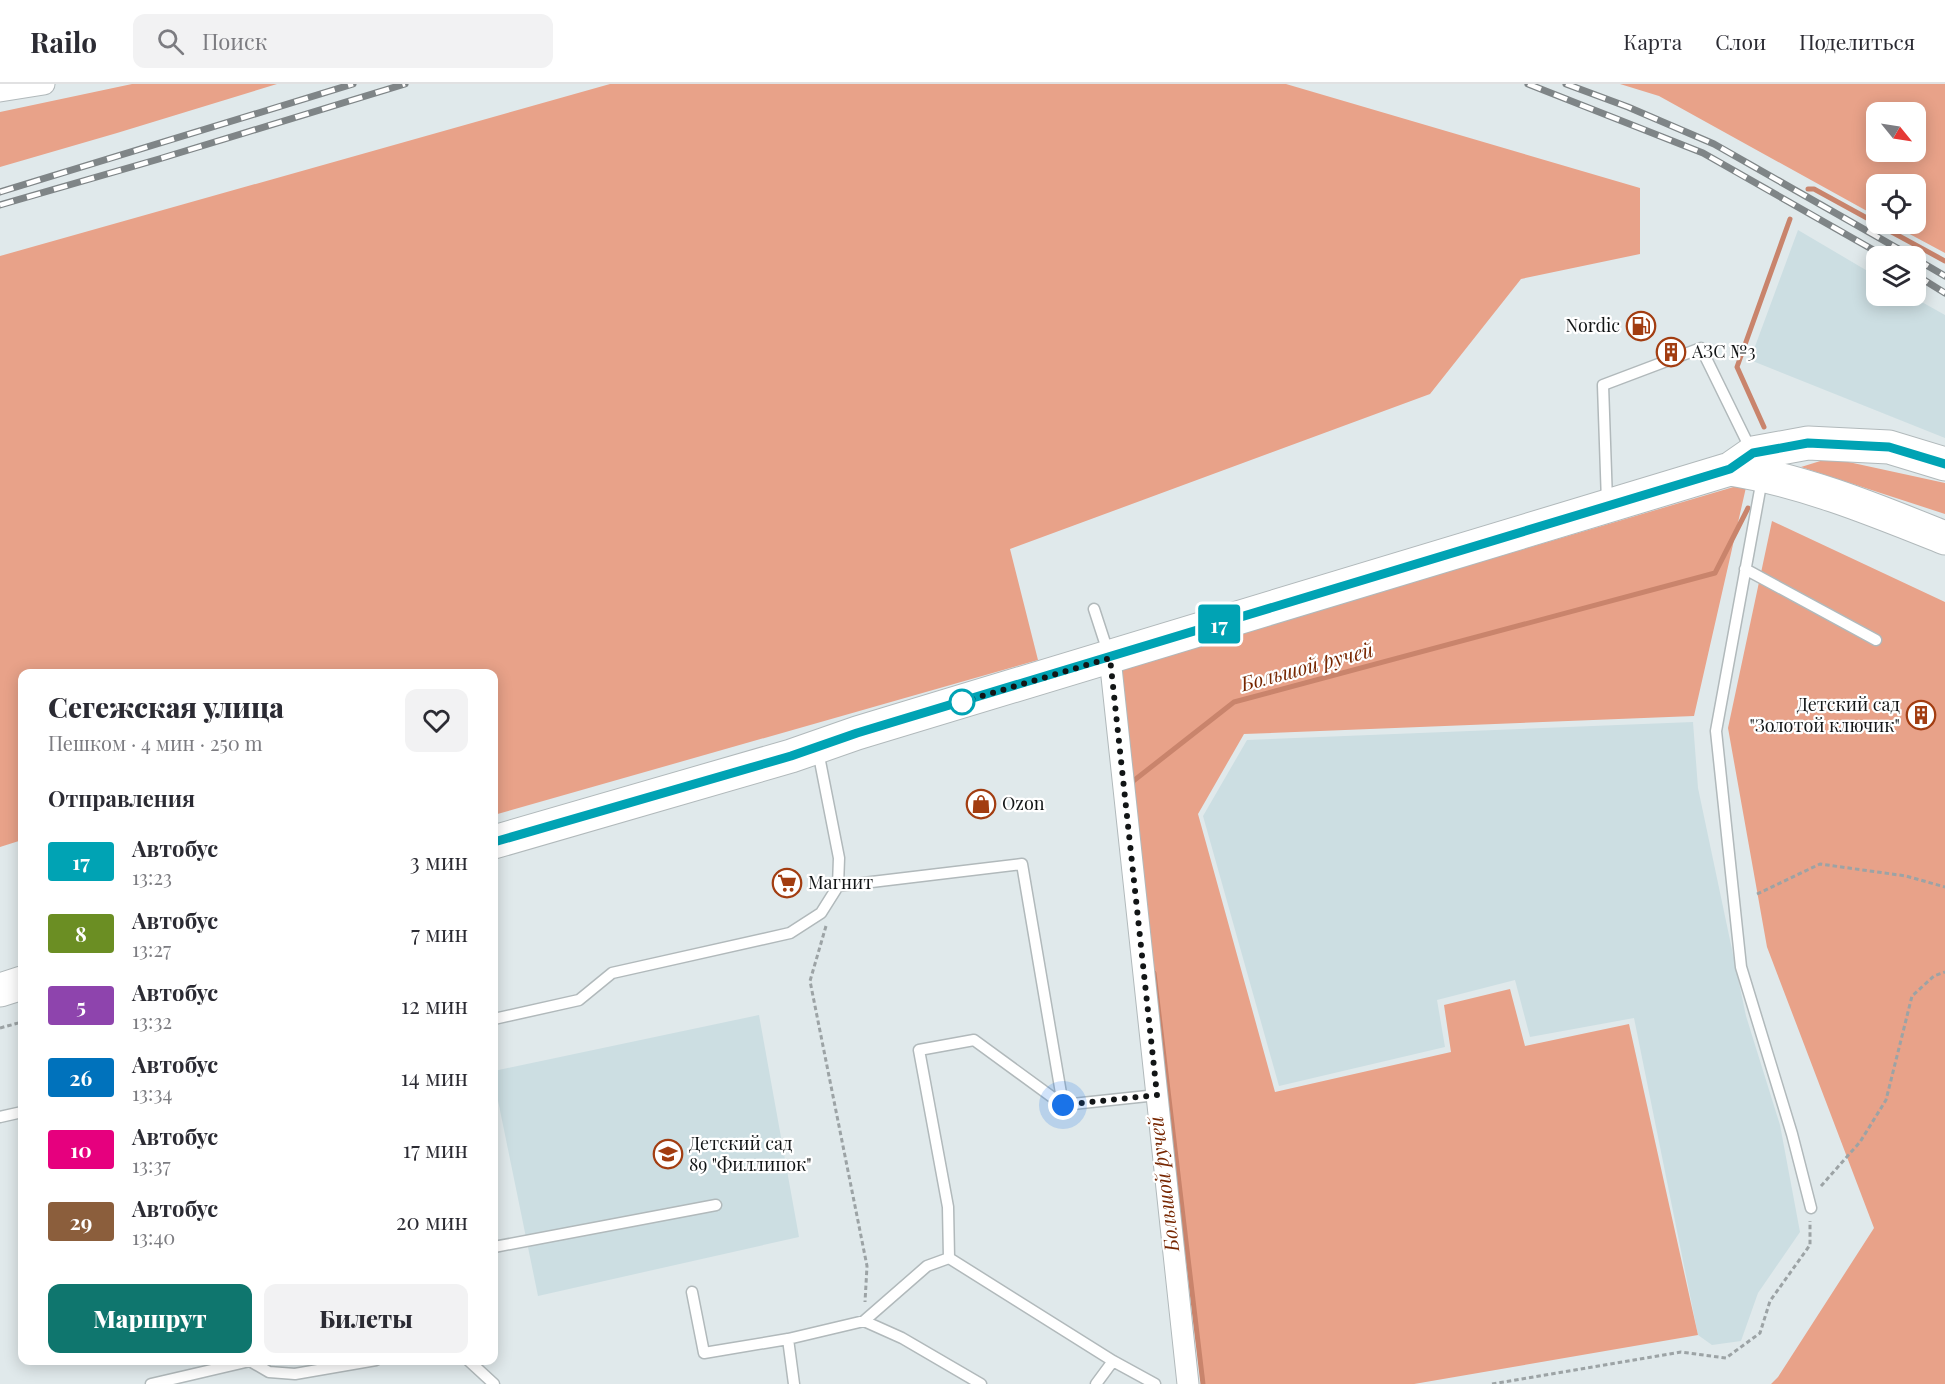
<!DOCTYPE html>
<html lang="ru">
<meta charset="utf-8">
<style>
body{margin:0;font-family:"Playfair Display",serif;background:#f2f2f3;color:#2b2b33;height:100vh;display:flex;flex-direction:column;font-size:22px;white-space:nowrap}
*{box-sizing:border-box;margin:0}
p{font-size:20px;color:#7c7c81}
.icon{flex:none;width:33px;height:33px;fill:none;stroke:currentColor;stroke-width:2;stroke-linecap:round;stroke-linejoin:round}
.map{position:relative;flex:1;overflow:hidden}
.details{position:absolute;left:18px;top:585px;width:480px;height:696px;display:flex;flex-direction:column;background:#fff;border-radius:12px;box-shadow:0 3px 15px #0003}
.details>*{flex:none}
.badge{padding:0 12px;border-radius:4px;font-size:21px;line-height:39px}
.needle{width:39px;rotate:120deg}
.buttons{position:absolute;left:1866px;top:18px;display:grid;gap:12px}
.buttons a{display:grid;place-items:center;width:60px;height:60px;border-radius:12px;background:#fff;box-shadow:0 3px 15px #0003;font-size:30px}
.you{position:absolute;width:30px;height:30px;margin:-15px;border:4px solid #fff;border-radius:50%;background:#1a73e8;box-shadow:0 0 0 9px #1a73e833}
.map>.badge{position:absolute;translate:-50% -50%;box-shadow:0 0 0 3px #fff}
h2{padding:0 30px;font-size:22px;line-height:54px}
.round{display:grid;place-items:center;flex:none;width:63px;height:63px;border-radius:12px;background:#f2f2f3}
.headline{display:flex;align-items:center;justify-content:space-between;height:102px;padding:0 30px}
h1{font-size:28px;font-weight:800;line-height:45px}
.button{display:flex;gap:12px;margin-top:auto;padding:12px 30px}
.button a{flex:1;height:69px;border-radius:12px;background:#0f766e;color:#fff;font-size:24px;font-weight:800;line-height:69px;text-align:center}
.button a+a{background:#f2f2f3;color:#2b2b33}
ul{padding:0;list-style:none}
li{display:flex;align-items:center;gap:18px;height:72px;padding:0 30px}
li div{flex:1}
li b{display:block;font-size:22px}
li em{font-style:normal}
li .badge{min-width:66px;font-weight:700;text-align:center}
header{display:flex;align-items:center;gap:36px;box-sizing:border-box;height:84px;padding:0 30px;background:#fff;border-bottom:2px solid #e1e1e2}
header strong{font-size:28px}
nav{display:flex;gap:33px;margin-inline-start:auto;font-size:21px}
.search{width:420px;height:54px;background:#f2f2f3;display:flex;align-items:center;gap:15px;box-sizing:border-box;padding:0 21px;border-radius:12px;color:#7c7c81;font-size:22px}
.map>svg:first-child{display:block}
</style>
<header>
<strong>Railo</strong>
<div class="search"><svg class="icon" aria-label="search" viewBox="0 0 24 24"><circle cx="10" cy="10" r="6"/><path d="M15 15l6 6"/></svg>Поиск</div>
<nav><a>Карта</a><a>Слои</a><a>Поделиться</a></nav>
</header>
<div class="map">
<svg width="1945" height="1300" viewBox="0 0 1945 1300">
<rect width="100%" height="100%" fill="#e0e9eb"/>
<path fill="#ccdee2" d="M 1798,146 L 1876,192 L 1876,212 L 1911,212 L 1945,231 L 1945,354 L 1750,276 Z
M 1693,638 L 1698,704 L 1746,932 L 1780,1041 L 1800,1148 L 1758,1209 L 1741,1257 L 1712,1261 L 1698,1251 L 1634,934 L 1530,953 L 1515,896 L 1437,916 L 1445,963 L 1279,1002 L 1203,732 L 1247,656 Z
M 759,931 L 799,1153 L 538,1212 L 494,997 L 494,987 Z"/>
<path fill="#e8a289" fill-rule="evenodd" d="M 132,0 L 277,0 L 117,49 L 0,83 L 0,28 Z
M 610,0 L 1286,0 L 1640,104 L 1640,170 L 1521,195 L 1430,310 L 1010,465 L 1038,576 L 494,731 L 494,590 L 22,590 L 22,756 L 0,763 L 0,172 Z
M 1620,0 L 1945,0 L 1945,169 L 1891,140 L 1916,140 L 1916,100 L 1876,100 L 1876,132 L 1659,12 ZM 1876,28 L 1916,28 L 1916,68 L 1876,68 Z
M 1830,374 L 1945,399 L 1945,430 L 1801,383 Z
M 1747,399 L 1694,632 L 1244,650 L 1198,730 L 1275,1008 L 1451,968 L 1444,921 L 1510,905 L 1525,962 L 1629,940 L 1698,1251 L 1414,1300 L 1203,1300 L 1119,585 Z
M 1772,437 L 1945,518 L 1945,1300 L 1771,1300 L 1778,1293 L 1874,1144 L 1767,863 L 1728,644 Z"/>
<g fill="none" stroke-linecap="round" stroke-linejoin="round">
<path stroke="#c9846c" stroke-width="5" d="M 1808,105 L 1814,105 L 1876,139
M 1877,140 L 1945,177
M 1764,343 L 1737,283 L 1790,135
M 1132,701 L 1132,698 L 1234,618 L 1715,489 L 1748,424
M 1154,889 L 1203,1300"/>
<g stroke="#b1b9bb" stroke-width="13">
<path id="lane" d="M 1762,395 L 1716,647 L 1741,883 L 1792,1050 L 1811,1124
M 1607,418 L 1603,301 L 1701,264 L 1751,366
M 1745,485 L 1876,556
M 1094,525 L 1109,571
M 838,802 L 1022,780 L 1063,1021 L 1157,1011
M 494,935 L 579,916 L 612,889 L 790,849 L 821,829 L 838,802 L 839,774 L 818,667
M 0,1033 L 22,1028
M 494,1163 L 716,1121
M 949,1174 L 948,1123 L 919,966 L 974,956 L 1063,1021
M 692,1208 L 704,1269 L 788,1255 L 864,1237 L 927,1182 L 949,1174 L 1113,1277 L 1155,1300
M 864,1237 L 902,1254 L 981,1300
M 788,1255 L 794,1300
M 468,1276 L 494,1300
M 151,1300 L 250,1277 L 269,1288 L 295,1290 L 376,1276
M 1096,1300 L 1113,1277"/>
</g>
<g stroke="#b1b9bb" stroke-width="23">
<path id="street" d="M 0,7 L 44,0
M 1110,574 L 1188,1300"/>
</g>
<g stroke="#b1b9bb" stroke-width="35">
<path id="primary" d="M 1730,385 C 1805,397 1875,426 1945,454
M 494,758 L 791,672 L 857,649 L 1730,385 L 1753,369 L 1808,359 L 1889,363 L 1945,380
M 0,906 L 22,899"/>
</g>
<path stroke="#9ca3a5" stroke-width="3" stroke-dasharray="4.5 3" stroke-linecap="butt" d="M 1757,810 L 1820,780 L 1906,792 L 1945,803
M 826,842 L 810,897 L 867,1182 L 865,1218
M 0,944 L 22,938
M 1821,1102 L 1860,1058 L 1886,1016 L 1912,912 L 1934,892 L 1945,888
M 1492,1300 L 1681,1268 L 1726,1274 L 1760,1249 L 1770,1217 L 1810,1161 L 1810,1137"/>
<use href="#lane" stroke="#fff" stroke-width="10"/>
<use href="#street" stroke="#fff" stroke-width="21"/>
<use href="#primary" stroke="#fff" stroke-width="33"/>
<g stroke="#7f8587" stroke-width="7">
<path id="rail" d="M 1528,0 L 1703,69 L 1884,172
M 1566,0 L 1628,23 L 1714,60 L 1911,172
M 0,108 L 353,0
M 0,121 L 159,75 L 405,0
M 1916,175 L 1945,192
M 1916,191 L 1945,209"/>
</g>
<use href="#rail" stroke="#fff" stroke-width="4.5" stroke-dasharray="14" stroke-linecap="butt"/>
</g>
<g fill="none" stroke-linecap="round" stroke-linejoin="round">
<g stroke="#fff" stroke-width="14">
<path id="line" d="M 494,758 L 791,672 L 857,649 L 1730,385 L 1753,369 L 1808,359 L 1889,363 L 1945,380"/>
</g>
<use href="#line" stroke="#00a3b4" stroke-width="9"/>
<path stroke="#121516" stroke-width="6" stroke-dasharray="0 10.8" d="M 962,618 L 1110,574 L 1157,1011 L 1063,1021"/>
</g>
<defs>
<g id="fuel-ring" transform="scale(1.5)"><circle r="9.5" fill="#fff" stroke="#a23d11" stroke-width="1.5"/><path d="M-5.5-6h7V0h2V4h1.3V-2.5L3-4.5l.8-.8L6-3V5H2.5V1h-1V6h-7ZM-4.2-4.7v3.2H.2V-4.7Z" fill="#a23d11"/></g>
<g id="building-ring" transform="scale(1.5)"><circle r="9.5" fill="#fff" stroke="#a23d11" stroke-width="1.5"/><path d="M-4-6H4V6H1V3H-1V6H-4ZM-2.5-4.3h1.7v1.8h-1.7ZM.8-4.3h1.7v1.8H.8ZM-2.5-1h1.7V.8h-1.7ZM.8-1h1.7V.8H.8Z" fill="#a23d11"/></g>
<g id="shop-ring" transform="scale(1.5)"><circle r="9.5" fill="#fff" stroke="#a23d11" stroke-width="1.5"/><path d="M-5-2.5h2.3a2.7 3.5 0 0 1 5.4 0H5L5.5 6h-11ZM-1.5-2.5h3a1.5 2.3 0 0 0-3 0Z" fill="#a23d11"/></g>
<g id="supermarket-ring" transform="scale(1.5)"><circle r="9.5" fill="#fff" stroke="#a23d11" stroke-width="1.5"/><path d="M-6-5.5h2.5l.6 2H6L4.5 2H-2.5L-4.4-4H-6ZM-1.5 3.2a1.3 1.3 0 1 0 .1 0ZM3 3.2a1.3 1.3 0 1 0 .1 0Z" fill="#a23d11"/></g>
<g id="school-ring" transform="scale(1.5)"><circle r="9.5" fill="#fff" stroke="#a23d11" stroke-width="1.5"/><path d="M0-5L7-2L0 1L-7-2ZM-4 1L0 2.5L4 1V4Q0 6-4 4Z" fill="#a23d11"/></g>
</defs>
<g fill-rule="evenodd">
<use href="#fuel-ring" x="1641" y="242"/>
<use href="#building-ring" x="1671" y="268"/>
<use href="#building-ring" x="1921" y="631"/>
<use href="#shop-ring" x="981" y="720"/>
<use href="#supermarket-ring" x="787" y="799"/>
<use href="#school-ring" x="668" y="1070"/>
</g>
<circle fill="#fff" stroke="#00a3b4" stroke-width="3" cx="962" cy="618" r="12"/>
<g text-anchor="middle" stroke-width="4.5" stroke-linejoin="round" paint-order="stroke">
<g font-size="18" fill="#121516" stroke="#fff" text-anchor="start">
<text x="1620" y="248" text-anchor="end">Nordic</text>
<text x="1692" y="274">АЗС №3</text>
<text x="1900" y="627" text-anchor="end">Детский сад<tspan x="1900" dy="21">"Золотой ключик"</tspan></text>
<text x="1002" y="726">Ozon</text>
<text x="808" y="805">Магнит</text>
<text x="689" y="1066">Детский сад<tspan x="689" dy="21">89 "Филлипок"</tspan></text>
</g>
<g font-size="20" font-style="italic" fill="#772600" stroke="#fff">
<text transform="translate(1307 583) rotate(-15)" y="7">Большой ручей</text>
<text transform="translate(1164 1100) rotate(-97)" y="7">Большой ручей</text>
</g>
</g>
</svg>
<div class="buttons">
<a><svg class="needle" viewBox="-14 -14 28 28"><path d="M0-13l5 13h-10z" fill="#e53935"/><path d="M0 13l5-13h-10z" fill="#7c7c81"/></svg></a>
<a><svg class="icon" aria-label="locate" viewBox="0 0 24 24"><circle cx="12" cy="12" r="6"/><path d="M12 2v4M12 18v4M2 12h4M18 12h4"/></svg></a>
<a><svg class="icon" aria-label="layers" viewBox="0 0 24 24"><path d="M12 4l9 5-9 5-9-5zM3 14l9 5 9-5"/></svg></a>
</div>
<div class="you" style="left:1063px;top:1021px"></div>
<b class="badge" style="left:1219px;top:540px;background:#00a3b4;color:#fff">17</b>
<section class="details">
<div class="headline"><div><h1>Сегежская улица</h1><p>Пешком · 4 мин · 250 m</p></div><a class="round"><svg class="icon" aria-label="heart" viewBox="0 0 24 24"><path d="M12 20l-8-8c-3-5 5-10 8-4 3-6 11-1 8 4z"/></svg></a></div>
<h2>Отправления</h2>
<ul>
<li><span class="badge" style="background:#00a3b4;color:#fff">17</span><div><b>Автобус</b><p>13:23</p></div><em>3 мин</em></li>
<li><span class="badge" style="background:#6b8e23;color:#fff">8</span><div><b>Автобус</b><p>13:27</p></div><em>7 мин</em></li>
<li><span class="badge" style="background:#8e44ad;color:#fff">5</span><div><b>Автобус</b><p>13:32</p></div><em>12 мин</em></li>
<li><span class="badge" style="background:#0072bc;color:#fff">26</span><div><b>Автобус</b><p>13:34</p></div><em>14 мин</em></li>
<li><span class="badge" style="background:#e6007e;color:#fff">10</span><div><b>Автобус</b><p>13:37</p></div><em>17 мин</em></li>
<li><span class="badge" style="background:#8b5e3c;color:#fff">29</span><div><b>Автобус</b><p>13:40</p></div><em>20 мин</em></li>
</ul>
<div class="button"><a>Маршрут</a><a>Билеты</a></div>
</section>
</div>
